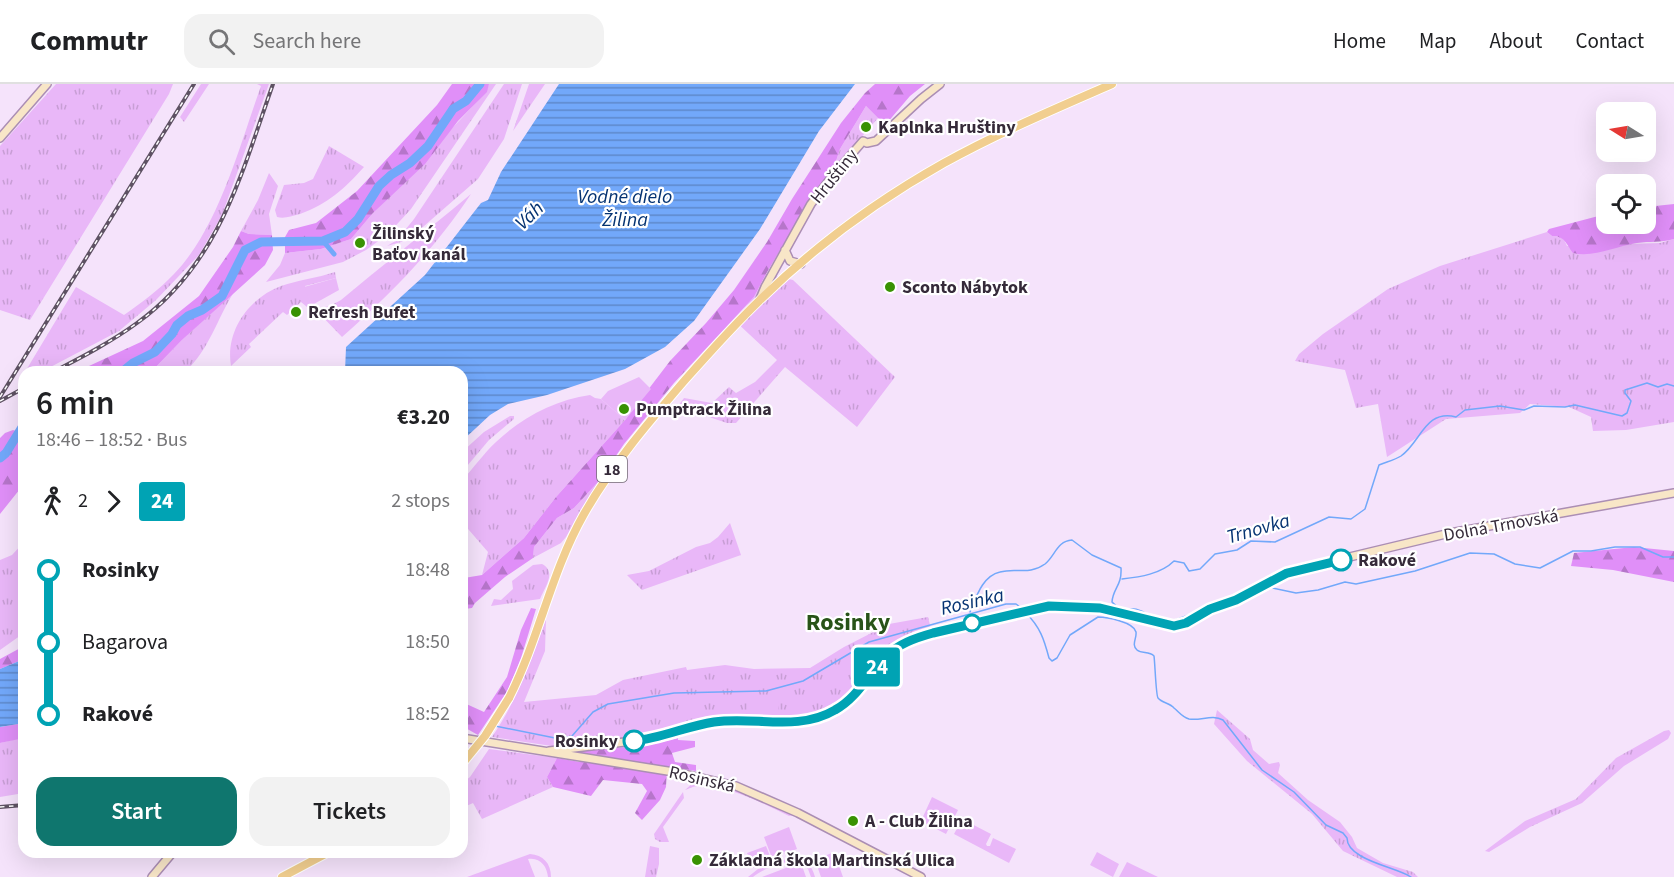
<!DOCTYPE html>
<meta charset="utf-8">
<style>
body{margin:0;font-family:"Source Sans 3",sans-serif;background:#f2f2f2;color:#202124;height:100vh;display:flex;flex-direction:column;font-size:22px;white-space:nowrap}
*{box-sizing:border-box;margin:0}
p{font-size:20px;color:#757577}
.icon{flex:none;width:33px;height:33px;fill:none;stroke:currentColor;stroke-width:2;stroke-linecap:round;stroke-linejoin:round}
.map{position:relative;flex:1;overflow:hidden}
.drawer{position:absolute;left:18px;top:282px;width:450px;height:492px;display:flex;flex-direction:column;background:#fff;border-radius:18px;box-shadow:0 6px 24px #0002}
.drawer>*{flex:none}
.badge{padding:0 12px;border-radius:4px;font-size:21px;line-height:39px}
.needle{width:39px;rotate:281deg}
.buttons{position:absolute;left:1596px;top:18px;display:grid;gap:12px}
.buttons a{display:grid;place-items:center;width:60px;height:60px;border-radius:12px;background:#fff;box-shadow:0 6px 24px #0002;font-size:30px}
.map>.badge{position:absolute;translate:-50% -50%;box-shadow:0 0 0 3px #fff}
.legs{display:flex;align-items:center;gap:9px;height:66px;padding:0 18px;font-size:20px}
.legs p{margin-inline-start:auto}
.summary{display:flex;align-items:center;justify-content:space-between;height:102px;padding:0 18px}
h1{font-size:33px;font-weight:600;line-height:45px}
.primary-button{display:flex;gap:12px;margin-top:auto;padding:12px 18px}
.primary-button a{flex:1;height:69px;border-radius:18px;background:#0f766e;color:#fff;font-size:24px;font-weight:600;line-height:69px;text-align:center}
.primary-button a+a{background:#f2f2f2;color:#202124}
ul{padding:0 18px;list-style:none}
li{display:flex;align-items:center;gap:21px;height:72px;font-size:22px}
li i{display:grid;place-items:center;width:9px;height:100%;margin:0 8px;background:currentColor}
li i::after{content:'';width:15px;height:15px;margin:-8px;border:4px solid;border-radius:50%;background:#fff}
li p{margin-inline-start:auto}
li:first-child i{background:linear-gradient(#0000 50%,currentColor 0)}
li:last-child i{background:linear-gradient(currentColor 50%,#0000 0)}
header{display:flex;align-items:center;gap:36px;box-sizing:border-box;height:84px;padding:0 30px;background:#fff;border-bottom:2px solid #e0e0e0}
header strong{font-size:28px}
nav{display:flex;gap:33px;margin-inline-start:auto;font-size:21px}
.search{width:420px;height:54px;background:#f2f2f2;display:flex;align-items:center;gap:15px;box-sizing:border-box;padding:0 21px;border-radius:18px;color:#757577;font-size:22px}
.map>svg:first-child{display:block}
</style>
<header>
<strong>Commutr</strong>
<div class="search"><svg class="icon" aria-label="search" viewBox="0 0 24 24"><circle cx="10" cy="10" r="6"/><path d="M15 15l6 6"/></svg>Search here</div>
<nav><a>Home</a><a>Map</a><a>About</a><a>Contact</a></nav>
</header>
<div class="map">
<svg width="1674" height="793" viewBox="0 0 1674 793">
<defs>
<pattern id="grass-tufts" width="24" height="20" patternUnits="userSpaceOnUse" patternTransform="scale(1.5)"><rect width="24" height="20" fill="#e9b7f8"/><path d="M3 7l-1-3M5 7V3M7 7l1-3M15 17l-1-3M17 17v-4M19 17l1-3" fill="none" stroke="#c89ed5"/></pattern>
<pattern id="forest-firs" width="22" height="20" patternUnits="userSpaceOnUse" patternTransform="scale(1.5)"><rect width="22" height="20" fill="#e08ff8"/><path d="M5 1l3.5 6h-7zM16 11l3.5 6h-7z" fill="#b675ca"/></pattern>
<pattern id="water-rules" width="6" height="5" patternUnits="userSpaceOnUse" patternTransform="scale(1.5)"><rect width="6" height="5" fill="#72a8fa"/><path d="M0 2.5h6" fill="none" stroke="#5e89cb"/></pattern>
</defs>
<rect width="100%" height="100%" fill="#f5e3fb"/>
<path fill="url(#grass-tufts)" d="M 56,0 L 173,0 L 169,10 L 30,236 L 0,226 L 0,62 Z
M 201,0 L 209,0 L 184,38 L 180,33 Z
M 257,0 L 269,0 L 222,131 L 199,171 L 156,216 L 119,247 L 41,288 L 25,288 L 76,203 L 124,231 C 141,219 159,206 174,190 C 219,143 239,63 261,2 Z
M 489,0 L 496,0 L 411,125 L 388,150 L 366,166 L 343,178 L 266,198 L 280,181 L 285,169 L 321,165 L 351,155 L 373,129 L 486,8 Z
M 504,0 L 522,0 L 504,55 L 478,95 L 416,149 L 401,158 L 387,162 L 397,156 L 414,135 Z
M 529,0 L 545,0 L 513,47 Z
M 866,22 L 878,34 L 833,86 L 840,65 Z
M 329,62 L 364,83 C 344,105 328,120 300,130 C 291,132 285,135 277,133 L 275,126 L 284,101 L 304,99 L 313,95 Z
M 269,89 L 278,102 L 269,130 L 272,151 L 249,150 L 241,147 L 258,116 Z
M 471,110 C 433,167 393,208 342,253 L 315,225 L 330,222 L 341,216 C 384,180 428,146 471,110 Z
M 1547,148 L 1552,152 C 1560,152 1564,154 1567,162 L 1660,159 L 1674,155 L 1674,338 L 1626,346 L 1593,347 L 1591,333 L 1569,323 L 1530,320 L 1520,329 L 1446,335 L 1387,373 L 1378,320 L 1356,324 L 1345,286 L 1295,277 L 1299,270 L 1323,250 L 1388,205 L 1440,182 Z
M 335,188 L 336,194 L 305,202 L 312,221 L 307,223 L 301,218 L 287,231 L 283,228 L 249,260 L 251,263 L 231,282 C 225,247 249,214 281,202 C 298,196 317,194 335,188 Z
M 766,190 L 793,196 L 895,293 L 857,343 L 785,283 L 736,339 L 727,339 L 682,324 L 675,326 L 684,314 L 712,319 L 729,303 L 736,309 L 755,298 L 777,276 L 734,236 L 754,213 Z
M 234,208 C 217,235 209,266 185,288 L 151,288 L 182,256 Z
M 590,311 L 595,314 L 601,315 L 625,336 L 556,413 L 524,454 L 482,491 L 488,468 L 462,438 L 462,396 C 474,384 483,370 496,358 C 521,334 555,316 590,311 Z
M 510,332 L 514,332 L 514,335 L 489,356 L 462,388 L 462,368 L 484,348 Z
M 598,398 L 566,453 L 561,459 L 533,474 L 534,463 L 557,434 L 574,424 Z
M 730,439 L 741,471 L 642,506 L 627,491 L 649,487 L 696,463 L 710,459 L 718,453 Z
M 24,458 L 24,549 L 0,566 L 0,476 L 12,471 Z
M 542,480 C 557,488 545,503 540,515 L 491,522 L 494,515 L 501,516 L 513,505 L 512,497 L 533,481 Z
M 928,533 L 931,545 L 899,556 L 885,566 L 848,610 L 836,620 L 819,628 L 795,633 L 728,632 L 706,634 L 638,652 L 552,662 L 492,653 C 517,616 531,577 546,535 L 545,567 L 524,618 L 596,611 L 623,596 L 686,583 L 687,586 L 725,581 L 754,585 L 810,584 L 844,563 L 889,540 Z
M 1217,626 L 1250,655 L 1253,666 L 1269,680 L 1279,678 L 1280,681 L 1278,689 L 1308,716 L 1340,738 L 1352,753 L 1357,764 L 1383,779 L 1413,788 L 1418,793 L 1397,793 L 1343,767 L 1312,730 L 1247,677 L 1214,640 Z
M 1669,646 L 1671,649 L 1668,655 L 1624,682 L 1582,719 L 1530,743 L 1489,768 L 1485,767 L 1525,737 L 1576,715 L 1616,674 L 1664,647 Z
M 24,653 L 24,709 L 0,713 L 0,659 Z
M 489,665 L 557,674 L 547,693 L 553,703 L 482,735 L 473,719 L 462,724 L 462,699 L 470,693 Z
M 700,696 L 742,707 L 771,720 L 784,728 L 795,731 L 789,732 C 761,719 730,701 698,702 C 693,702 689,705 685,706 L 694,698 Z
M 683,708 L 684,714 L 663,743 L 669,758 L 660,758 L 655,755 L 654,750 Z
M 650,762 L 659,764 L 659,780 L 656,793 L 645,793 Z"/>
<path fill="url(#forest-firs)" d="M 452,0 L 489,0 L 487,8 L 458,37 L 425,80 L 373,129 L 351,155 L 321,165 L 285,169 L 285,153 L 289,146 L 316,139 L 357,107 L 437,21 Z
M 875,0 L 925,0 L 910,12 L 887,39 L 878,34 L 866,22 L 840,65 L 833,86 L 817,104 L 766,190 L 754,213 L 674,299 L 624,360 L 598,398 L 574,424 L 557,434 L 534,463 L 533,474 L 505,493 L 475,519 L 472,524 L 465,525 L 462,528 L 462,496 L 464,494 L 482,491 L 524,454 L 556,413 L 625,336 L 670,277 L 706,239 L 734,206 L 767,158 L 792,115 L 841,39 L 865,9 Z
M 1674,120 L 1674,155 C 1660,159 1650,157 1637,159 C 1616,162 1594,174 1573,169 C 1566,160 1565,152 1552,152 L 1547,148 L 1549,145 L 1606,130 L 1606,140 L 1646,140 L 1646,123 Z
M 241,147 L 249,150 L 272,151 L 273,166 L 265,181 L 182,256 L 151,288 L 76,288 L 143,257 L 199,212 L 233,163 Z
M 13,346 L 22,349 L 24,352 L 24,400 L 0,430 L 0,354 L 5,349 Z
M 1634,463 L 1674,467 L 1674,498 L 1613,486 L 1571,482 L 1574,469 Z
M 531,524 L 536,525 L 521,574 L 508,606 L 478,651 L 462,642 L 462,618 L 484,628 L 507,593 L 521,546 Z
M 24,562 L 24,575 L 0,585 L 0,575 Z
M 24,639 L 24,654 L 0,659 L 0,643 Z
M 678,654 L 678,656 L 695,657 L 695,663 L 672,669 L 675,678 L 696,681 L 696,687 L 667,683 L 666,703 L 660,716 L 642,736 L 635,729 L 647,707 L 642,700 L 603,696 L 591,712 L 553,703 L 547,693 L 557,674 L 580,678 L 581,667 L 649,661 Z"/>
<path fill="#e9b7f8" d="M 336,194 L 339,206 L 312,221 L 304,203 Z
M 639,293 L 651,305 L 625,336 L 601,315 L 608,307 Z
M 747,615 L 778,615 L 779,630 L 747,630 Z
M 932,713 L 958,726 L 946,750 L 921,737 Z
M 962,735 L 991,750 L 986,760 L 987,762 L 990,762 L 993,754 L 1016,765 L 1009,779 L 954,750 Z
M 789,743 L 797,765 L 772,774 L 764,753 Z
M 766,762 L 772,777 L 753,784 L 747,769 Z
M 834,768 L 843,793 L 821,793 L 815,776 Z
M 1097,768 L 1119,780 L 1113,793 L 1090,781 Z
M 530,770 C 543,771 551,779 551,793 L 548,793 C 547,782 540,773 528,775 L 535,793 L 467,793 Z
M 792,773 C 805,774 812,781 815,793 L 811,793 L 808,785 L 801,779 L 806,793 L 762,793 L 799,779 C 787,774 763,785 753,793 L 748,793 L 758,785 Z
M 1127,778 L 1158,793 L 1119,793 Z"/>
<path fill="url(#water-rules)" d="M 559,0 L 855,0 L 819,47 L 760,145 L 694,237 L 665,263 L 625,285 L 547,311 L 508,320 L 490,331 L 462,357 L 462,288 L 345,288 L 346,263 L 425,191 L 481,119 L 488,116 L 501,88 Z
M 24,575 L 24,639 L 0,643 L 0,585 Z"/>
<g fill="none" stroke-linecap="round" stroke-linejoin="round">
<path stroke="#72a8fa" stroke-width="1.5" d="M 1122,495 C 1140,493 1161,490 1174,477 L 1184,479 L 1189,487 L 1200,485 L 1215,470 L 1237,466 L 1251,457 L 1275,458 L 1329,433 L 1351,435 L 1365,425 L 1379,381 C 1386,378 1395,376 1401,372 C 1421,358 1425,325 1456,333 L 1465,326 L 1500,322 L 1524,326 L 1534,322 L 1565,323 L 1575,321 L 1622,332 L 1627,329 L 1631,317 L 1625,309 L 1625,306 L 1647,299 L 1658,303 L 1667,300 L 1674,302
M 1268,503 L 1296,509 L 1318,506 L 1345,498 L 1356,500 L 1415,487 L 1470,469 L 1494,470 L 1515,480 L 1540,484 L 1573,467 L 1591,467 L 1615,463 L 1640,463 L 1663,473 L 1674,473
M 1237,519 L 1254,511
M 970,528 C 976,514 982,492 1000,488 C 1017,483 1028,492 1045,480 C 1055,472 1057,457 1072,456 L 1092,471 L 1121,484 C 1122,502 1113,504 1112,518 C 1119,526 1125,525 1134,525 C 1139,525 1145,529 1149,531 C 1157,534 1165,533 1173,537 L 1209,523
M 1026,529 C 1040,543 1044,555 1049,574 L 1052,577 L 1057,574 L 1070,551 L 1098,533 C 1106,533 1134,538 1136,548 C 1137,554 1131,561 1137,566 C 1142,570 1149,567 1154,572 C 1155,579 1156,612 1158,614 C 1162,619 1170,619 1174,624 C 1179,628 1182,633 1189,635 C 1201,637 1212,630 1223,636 L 1262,686 L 1294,708 L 1326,741 L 1343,749 L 1347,754 C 1347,776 1396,783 1411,793
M 495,642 L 560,655 L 572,652 L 593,628 L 608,620 L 674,609 L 766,607 L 803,597 L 869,558 L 1006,520 L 1016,520 L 1023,525"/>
<path stroke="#72a8fa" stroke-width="5" d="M 323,157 L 334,170"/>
<path stroke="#72a8fa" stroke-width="9" d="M 122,288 L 133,279 L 155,268 L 172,250 L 177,241 L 188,232 L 202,226 L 222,212 L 245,166 L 261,158 L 323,157 L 345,148 L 358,135 L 379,102 L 391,91 L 410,79 L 428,62 L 453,25 L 466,17 L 480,0
M 0,374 L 6,369 L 24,340"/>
<g stroke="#ab8eb4" stroke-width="10">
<path id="secondary" d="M 0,54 L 47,0
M 785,166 L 790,177 L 801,180
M 760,215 L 765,203 L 811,120 L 830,95 L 863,57 L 867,59 L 876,57 L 921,15 L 940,0
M 462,654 L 680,689 L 736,702 L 798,729 L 921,793
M 549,667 L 650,655 L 715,638 L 777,638 L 819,634 L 844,621 L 854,611 L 885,573 L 906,558 L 933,549 L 1019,528 L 1049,522 L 1088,522 L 1113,526 L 1174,542 L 1186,539 L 1211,525 L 1236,516 L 1295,486 L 1450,449 L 1674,409
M 152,793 L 173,768"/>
</g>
<g stroke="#fff" stroke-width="10">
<path id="primary" d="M 509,614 C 539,555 551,488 584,430 C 612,381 648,339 685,296 C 709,269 733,242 759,217 C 813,164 878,116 944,79 C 998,49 1055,25 1112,0
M 282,793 L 329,768"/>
</g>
<use href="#secondary" stroke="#f8e6c7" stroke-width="7"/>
<use href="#primary" stroke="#f1ce8f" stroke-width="8"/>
<g stroke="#5e5263" stroke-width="4">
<path id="rail" d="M 53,288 C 82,273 111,258 137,239 C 219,180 241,91 273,0
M 0,313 L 194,0
M 0,317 L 24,304
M 0,723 L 24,721"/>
</g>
<use href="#rail" stroke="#fff" stroke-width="1.5" stroke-dasharray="4.5" stroke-linecap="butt"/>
<g stroke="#fff" stroke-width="10" stroke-linecap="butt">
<path id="primary-bridge" d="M 462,680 L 485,652 L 509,614"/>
</g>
<use href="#primary-bridge" stroke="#f1ce8f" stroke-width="8"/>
</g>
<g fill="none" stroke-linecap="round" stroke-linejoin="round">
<g stroke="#fff" stroke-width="14">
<path id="line-1" d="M 634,657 C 662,654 687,642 714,638 C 754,632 798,648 835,626 C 857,614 868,591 885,573 C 898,560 915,554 933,549 L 1049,522 L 1100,524 L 1174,542 L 1186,539 L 1210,525 L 1236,516 L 1287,489 L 1341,476"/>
</g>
<use href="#line-1" stroke="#00a3b4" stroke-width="9"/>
</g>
<g fill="#399203" stroke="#fff" stroke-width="2">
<circle cx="866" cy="43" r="6"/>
<circle cx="360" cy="159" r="6"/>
<circle cx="890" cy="203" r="6"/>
<circle cx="296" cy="228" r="6"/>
<circle cx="624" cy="325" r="6"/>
<circle cx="853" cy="737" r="6"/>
<circle cx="697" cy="776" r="6"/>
</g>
<g fill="#fff" stroke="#00a3b4" stroke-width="3">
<circle cx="1341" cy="476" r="10"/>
<circle cx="972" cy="539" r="8"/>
<circle cx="634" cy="657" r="10"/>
</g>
<g text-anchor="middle" stroke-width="4.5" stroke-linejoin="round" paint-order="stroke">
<rect fill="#fff" stroke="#726a74" stroke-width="1.5" x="597" y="372" width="30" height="26" rx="4.5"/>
<g font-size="16" font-weight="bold" fill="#352a39">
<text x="612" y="391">18</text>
</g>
<g font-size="18" font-weight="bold" fill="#352a39" stroke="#fff" text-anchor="start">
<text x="878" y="49">Kaplnka Hruštiny</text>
<text x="372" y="155">Žilinský<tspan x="372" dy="21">Baťov kanál</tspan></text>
<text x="902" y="209">Sconto Nábytok</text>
<text x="308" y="234">Refresh Bufet</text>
<text x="636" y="331">Pumptrack Žilina</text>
<text x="865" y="743">A - Club Žilina</text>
<text x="709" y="782">Základná škola Martinská Ulica</text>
</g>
<g font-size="18" fill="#352a39" stroke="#fff">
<text transform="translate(834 92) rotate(-51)" y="6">Hruštiny</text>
<text transform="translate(1501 441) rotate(-10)" y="6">Dolná Trnovská</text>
<text transform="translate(702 695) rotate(13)" y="6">Rosinská</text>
</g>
<g font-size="18" font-weight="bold" fill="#352a39" stroke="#fff" text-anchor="start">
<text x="1358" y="482">Rakové</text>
<text x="618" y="663" text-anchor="end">Rosinky</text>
</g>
<g font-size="20" font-style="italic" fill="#053372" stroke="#fff">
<text x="625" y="119">Vodné dielo<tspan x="625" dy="23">Žilina</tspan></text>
<text transform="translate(529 131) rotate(-44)" y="7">Váh</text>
<text transform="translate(1258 444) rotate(-16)" y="7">Trnovka</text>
<text transform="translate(972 517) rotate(-13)" y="7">Rosinka</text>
</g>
<g font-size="24" font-weight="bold" fill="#285318" stroke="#fff">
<text x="848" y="546">Rosinky</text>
</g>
</g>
</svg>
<div class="buttons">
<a><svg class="needle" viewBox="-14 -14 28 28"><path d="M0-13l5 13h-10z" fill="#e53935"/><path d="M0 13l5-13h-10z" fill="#757577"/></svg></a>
<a><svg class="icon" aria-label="locate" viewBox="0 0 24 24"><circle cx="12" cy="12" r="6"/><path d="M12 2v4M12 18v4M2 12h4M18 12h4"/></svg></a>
</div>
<b class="badge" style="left:877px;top:583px;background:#00a3b4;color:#fff">24</b>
<section class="drawer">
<div class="summary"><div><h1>6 min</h1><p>18:46 – 18:52 · Bus</p></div><b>€3.20</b></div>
<div class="legs"><svg class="icon" aria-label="walk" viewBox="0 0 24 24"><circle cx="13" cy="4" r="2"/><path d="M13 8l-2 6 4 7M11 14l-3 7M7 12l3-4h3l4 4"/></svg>2<svg class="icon" aria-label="forward" viewBox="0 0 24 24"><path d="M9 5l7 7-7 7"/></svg><b class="badge" style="background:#00a3b4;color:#fff">24</b><p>2 stops</p></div>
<ul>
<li><i style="color:#00a3b4"></i><b>Rosinky</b><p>18:48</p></li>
<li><i style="color:#00a3b4"></i><span>Bagarova</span><p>18:50</p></li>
<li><i style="color:#00a3b4"></i><b>Rakové</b><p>18:52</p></li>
</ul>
<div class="primary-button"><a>Start</a><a>Tickets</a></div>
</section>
</div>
